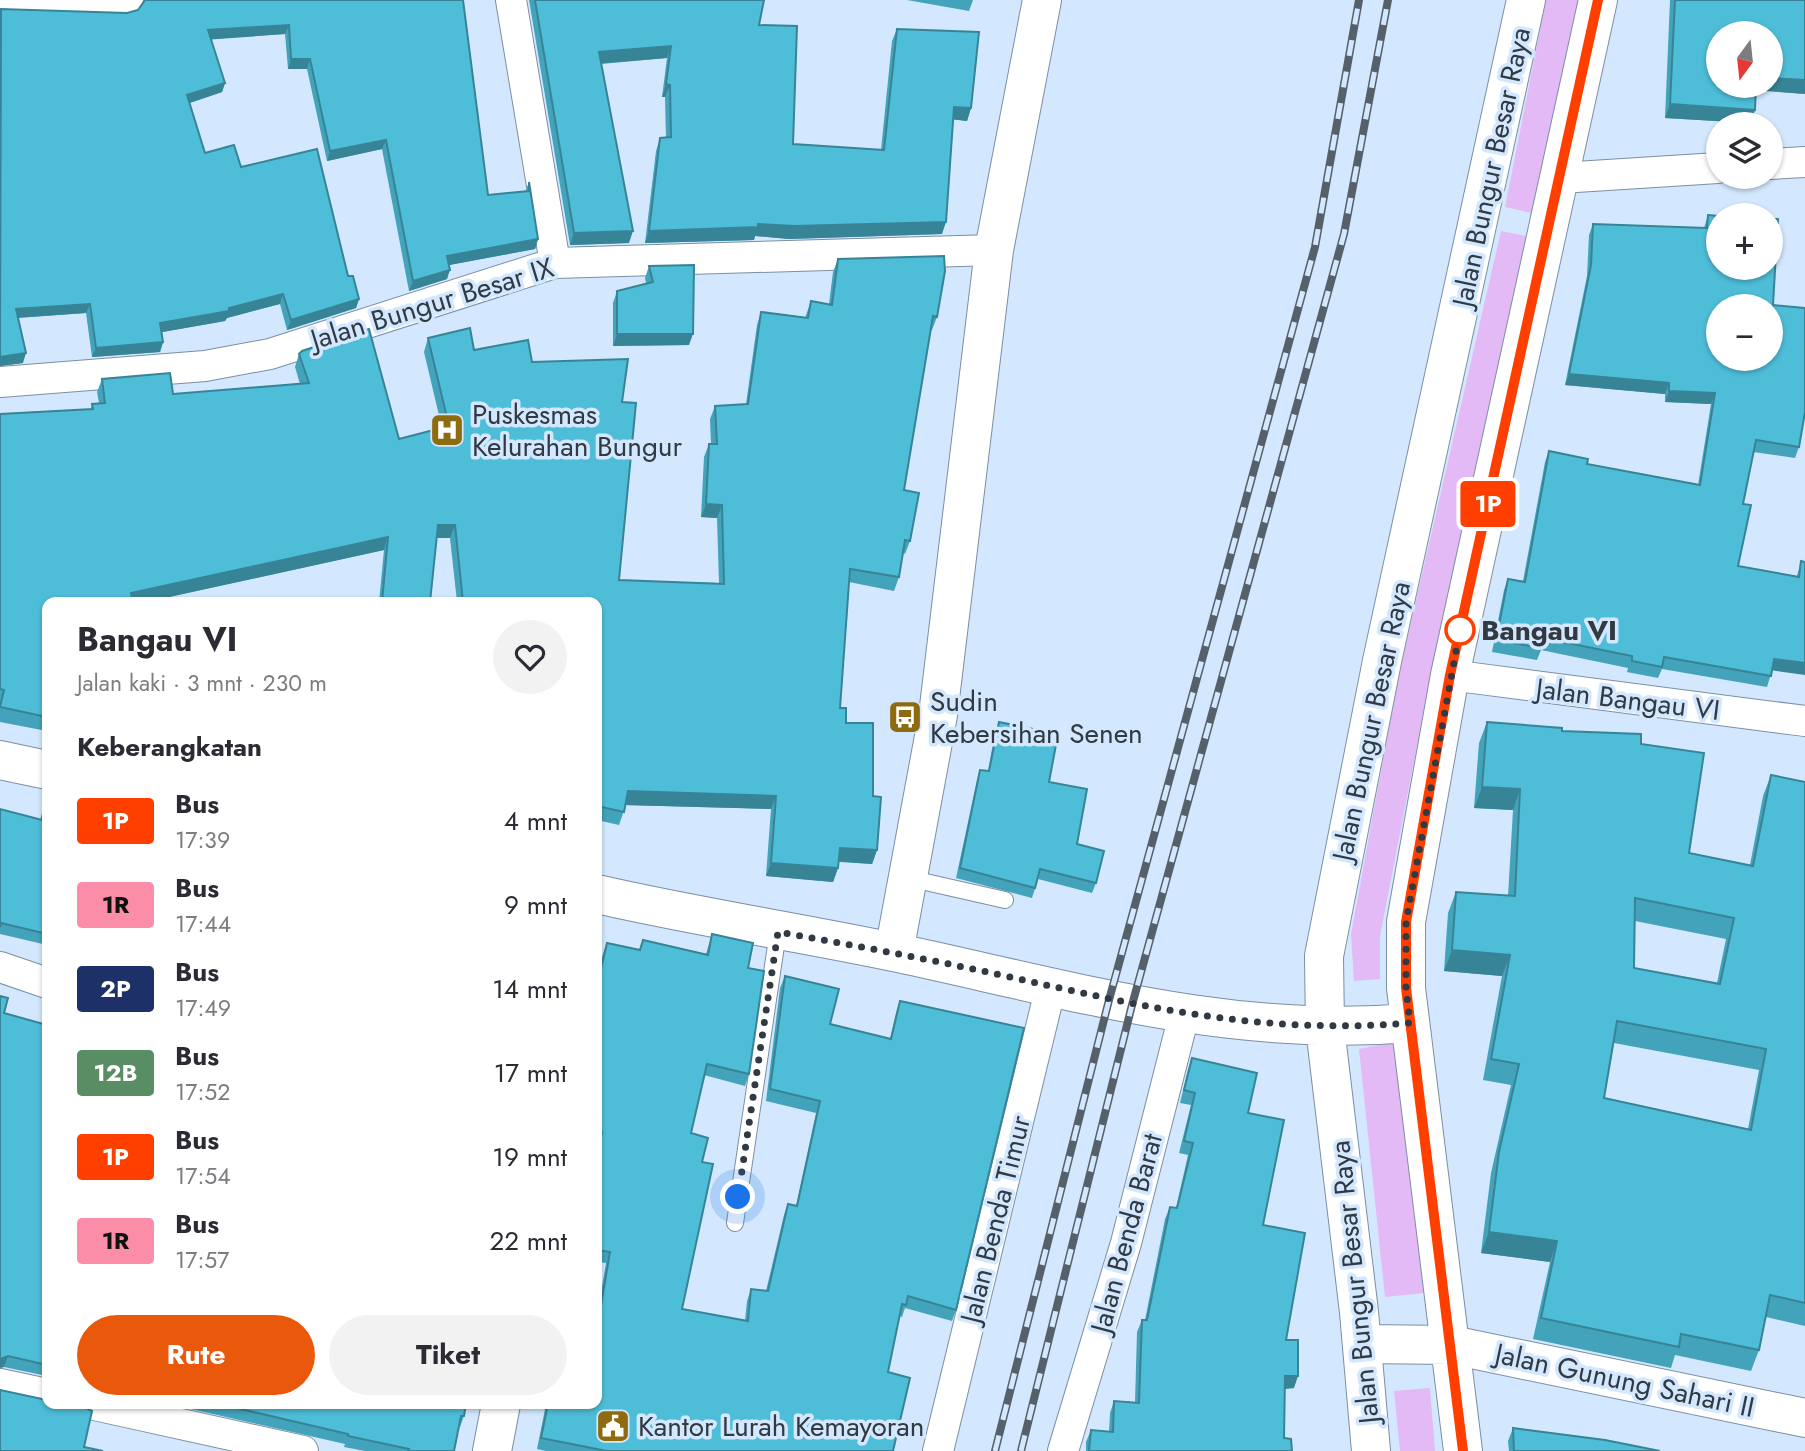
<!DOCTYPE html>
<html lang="id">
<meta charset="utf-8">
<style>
body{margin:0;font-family:Jost,sans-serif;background:#f2f2f3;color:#2b2b33;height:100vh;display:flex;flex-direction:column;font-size:26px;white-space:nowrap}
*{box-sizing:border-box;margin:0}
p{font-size:23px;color:#7c7c81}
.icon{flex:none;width:38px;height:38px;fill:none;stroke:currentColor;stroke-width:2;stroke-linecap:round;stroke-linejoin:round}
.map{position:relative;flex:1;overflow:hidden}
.panel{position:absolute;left:42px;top:597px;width:560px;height:812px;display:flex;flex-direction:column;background:#fff;border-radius:14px;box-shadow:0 2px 5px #0004}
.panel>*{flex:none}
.badge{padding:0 14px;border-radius:5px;font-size:24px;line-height:46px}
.needle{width:46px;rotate:195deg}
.controls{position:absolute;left:1706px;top:21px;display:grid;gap:14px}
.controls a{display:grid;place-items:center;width:77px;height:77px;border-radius:50%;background:#fff;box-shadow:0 2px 5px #0004;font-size:35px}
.you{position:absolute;width:35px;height:35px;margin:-18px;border:5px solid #fff;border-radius:50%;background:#1a73e8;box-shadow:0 0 0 10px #1a73e833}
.map>.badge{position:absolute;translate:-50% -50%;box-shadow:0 0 0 4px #fff}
h2{padding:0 35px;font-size:26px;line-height:63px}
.round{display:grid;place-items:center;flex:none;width:74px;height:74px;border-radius:37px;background:#f2f2f3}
.headline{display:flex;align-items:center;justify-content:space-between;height:119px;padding:0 35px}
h1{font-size:33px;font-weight:700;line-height:52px}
.action{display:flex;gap:14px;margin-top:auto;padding:14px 35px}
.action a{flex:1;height:80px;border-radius:42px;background:#ea580c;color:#fff;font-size:28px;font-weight:700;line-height:80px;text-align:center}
.action a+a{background:#f2f2f3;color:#2b2b33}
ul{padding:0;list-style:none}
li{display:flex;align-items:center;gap:21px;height:84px;padding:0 35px}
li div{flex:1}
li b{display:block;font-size:26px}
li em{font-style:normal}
li .badge{min-width:77px;font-weight:700;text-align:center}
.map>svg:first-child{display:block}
</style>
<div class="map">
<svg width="1805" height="1451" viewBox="0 0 1805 1451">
<rect width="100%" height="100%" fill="#d3e8fe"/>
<path fill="#e3baf5" d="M 1546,0 L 1579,0 L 1536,214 L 1505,207 Z
M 1501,231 L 1531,237 L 1429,684 L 1380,936 L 1380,979 L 1354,981 L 1351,934 L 1398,679 Z
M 1394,1042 L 1424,1293 L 1385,1297 L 1359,1049 Z
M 1430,1388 L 1435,1451 L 1400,1451 L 1394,1391 Z"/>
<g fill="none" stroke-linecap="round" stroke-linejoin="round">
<g stroke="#7b8fa3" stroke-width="18">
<path id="lane" d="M 908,878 L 1005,900
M 735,1223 L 778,932"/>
</g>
<g stroke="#7b8fa3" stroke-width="32">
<path id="street" d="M 511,0 L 555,263
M 0,2 L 124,5 L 128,0
M 1771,164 L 1805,162
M 1560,178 L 1718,168
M 0,382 L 205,366 L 270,354 L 555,263 L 994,250
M 1450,675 L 1805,721
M 0,967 L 47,983
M 0,1384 L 47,1394
M 90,1404 L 303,1451
M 938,1451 L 1051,986
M 1063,1451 L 1126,1243 L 1184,1015"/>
</g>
<g stroke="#7b8fa3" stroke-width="40">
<path id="secondary" d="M 0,760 L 47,770
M 597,894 C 697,917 798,932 898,953 C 1071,990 1231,1038 1410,1023
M 894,952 L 938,715 L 994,250 L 1042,0
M 1362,1344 L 1452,1345 L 1805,1418
M 492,1451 L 501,1404
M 1371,1451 L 1359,1312 L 1325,1028 L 1324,956 L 1382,661 L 1526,0
M 1463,1451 L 1406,988 L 1406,922 L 1450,675 L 1598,0"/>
</g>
<use href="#lane" stroke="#fff" stroke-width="16"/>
<use href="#street" stroke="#fff" stroke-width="30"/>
<use href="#secondary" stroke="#fff" stroke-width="38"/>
<g stroke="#55606b" stroke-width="8">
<path id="rail" d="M 995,1451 L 1109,1000 L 1315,247 L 1359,0
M 1021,1451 L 1132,1005 L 1344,234 L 1388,0"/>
</g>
<use href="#rail" stroke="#d3e8fe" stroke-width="5" stroke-dasharray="16" stroke-linecap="butt"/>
</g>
<path fill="#43a3ba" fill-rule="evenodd" d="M 144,0 L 463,0 L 488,195 L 525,192 L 529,182 L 538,239 L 535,249 L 449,265 L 447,279 L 409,291 L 382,149 L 327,161 L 307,69 L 288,69 L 285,34 L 211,39 L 225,83 L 222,92 L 189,103 L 205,153 L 241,167 L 348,276 L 359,299 L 356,308 L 287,330 L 280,304 L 227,318 L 225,321 L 162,332 L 163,342 L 160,352 L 92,357 L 86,313 L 18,318 L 23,363 L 0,366 L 1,9 L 127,13 L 138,10 L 143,4 Z
M 529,0 L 764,0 L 759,25 L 793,144 L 881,150 L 892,41 L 897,29 L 971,108 L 967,121 L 953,119 L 942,234 L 789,239 L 755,236 L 754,240 L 645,243 L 656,151 L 660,138 L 666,138 L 665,97 L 662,97 L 667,58 L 601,64 L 629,243 L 570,245 Z
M 907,0 L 973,0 L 969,11 Z
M 1670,0 L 1805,0 L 1805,94 L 1756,90 L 1755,110 L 1750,123 L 1665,118 Z
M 1708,215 L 1773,305 L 1799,447 L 1795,458 L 1753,452 L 1743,504 L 1738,566 L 1797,576 L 1801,561 L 1805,562 L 1767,687 L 1662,669 L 1658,678 L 1627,672 L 1628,668 L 1541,650 L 1537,660 L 1492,652 L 1504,590 L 1508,579 L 1523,581 L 1545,462 L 1549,451 L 1587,464 L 1698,485 L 1711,404 L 1665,402 L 1665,394 L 1565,385 L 1587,276 L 1589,235 L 1593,224 L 1704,228 Z
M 838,259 L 937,317 L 932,330 L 931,330 L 904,490 L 910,541 L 905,554 L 903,553 L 899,577 L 894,591 L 849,582 L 840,708 L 873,796 L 877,850 L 872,864 L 839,862 L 838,868 L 833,882 L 766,876 L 771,809 L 626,805 L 619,825 L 597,820 L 597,602 L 457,602 L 450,538 L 436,538 L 430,602 L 379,602 L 384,550 L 151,601 L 47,602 L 47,731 L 0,722 L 0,414 L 91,409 L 92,404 L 99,403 L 97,392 L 102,379 L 173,394 L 300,384 L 295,367 L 299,354 L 399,439 L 442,428 L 424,352 L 428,338 L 474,350 L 532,362 L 622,402 L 619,580 L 719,583 L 717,518 L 701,517 L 704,457 L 709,444 L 711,444 L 710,419 L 715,406 L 746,404 L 757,325 L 761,312 L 805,318 L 811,301 L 829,304 L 833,272 Z
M 649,266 L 689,345 L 613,346 L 613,303 L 617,291 L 646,283 L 645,278 Z
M 999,722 L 1049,782 L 1077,844 L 1096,883 L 1092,893 L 1038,879 L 1032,898 L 956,878 L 977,780 L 980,770 L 988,771 L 995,732 Z
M 1487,722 L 1562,731 L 1641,744 L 1689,853 L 1750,865 L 1763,796 L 1771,775 L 1805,782 L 1805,1326 L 1766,1317 L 1759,1350 L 1751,1371 L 1675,1355 L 1671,1368 L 1533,1339 L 1550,1262 L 1481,1253 L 1491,1173 L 1511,1085 L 1483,1080 L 1502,976 L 1444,971 L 1448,913 L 1456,892 L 1508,896 L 1513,810 L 1474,808 L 1479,743 ZM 1635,921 L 1726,939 L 1717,983 L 1634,968 ZM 1614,1043 L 1759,1070 L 1748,1129 L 1604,1098 Z
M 47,796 L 47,945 L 0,934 L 0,809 L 40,820 Z
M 712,934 L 748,968 L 749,1074 L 745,1086 L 704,1075 L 691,1133 L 702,1162 L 682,1309 L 745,1321 L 747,1301 L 751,1289 L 766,1291 L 784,1215 L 788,1204 L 796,1206 L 816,1113 L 766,1101 L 780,988 L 785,976 L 830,1024 L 890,1039 L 896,1013 L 900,1001 L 956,1310 L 952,1321 L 905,1308 L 902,1317 L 899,1316 L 888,1372 L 893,1451 L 546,1451 L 537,1449 L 546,1404 L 597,1404 L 597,1316 L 606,1263 L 597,1262 L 597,1150 L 598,1143 L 597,1143 L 597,980 L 603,954 L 607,943 L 639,950 L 643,940 L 706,954 Z
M 0,996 L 4,1013 L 47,1025 L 47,1376 L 4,1367 L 0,1368 Z
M 1192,1058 L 1248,1113 L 1263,1225 L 1286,1340 L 1294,1388 L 1285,1389 L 1284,1438 L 1292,1451 L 1086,1451 L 1086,1442 L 1091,1430 L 1109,1432 L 1110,1413 L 1114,1401 L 1135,1402 L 1137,1332 L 1142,1320 L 1145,1320 L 1165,1219 L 1170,1207 L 1176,1208 L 1188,1155 L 1179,1153 L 1191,1105 L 1180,1103 L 1188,1070 Z
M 169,1404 L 466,1404 L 464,1416 L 460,1427 L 459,1426 L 454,1451 L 365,1451 L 344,1447 L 345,1444 Z
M 1513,1428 L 1660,1451 L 1509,1451 L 1508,1441 Z"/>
<path fill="#378497" d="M 289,25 L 285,34 L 204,40 L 208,30 Z
M 671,46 L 667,58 L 594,64 L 599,52 Z
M 291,59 L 310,59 L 307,69 L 288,69 Z
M 1771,78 L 1805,80 L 1805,94 L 1752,90 L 1754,86 L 1771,86 Z
M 225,83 L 222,92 L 184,105 L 187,95 Z
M 666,84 L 670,85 L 665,97 L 662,97 Z
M 1670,104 L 1755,110 L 1750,123 L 1665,118 Z
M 954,107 L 971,108 L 967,121 L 949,119 Z
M 386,140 L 382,149 L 327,161 L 330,151 Z
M 946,222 L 942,234 L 789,239 L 755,236 L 754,240 L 645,243 L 649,231 L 758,224 Z
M 633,231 L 629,243 L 570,245 L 574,233 Z
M 538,239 L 535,249 L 444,266 L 447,256 Z
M 450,270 L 447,279 L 409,291 L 413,281 Z
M 283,294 L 280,304 L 227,318 L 225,321 L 157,333 L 160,323 L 229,308 Z
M 359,299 L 356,308 L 287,330 L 291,320 Z
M 90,304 L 86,313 L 13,318 L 16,309 Z
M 617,334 L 693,334 L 689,345 L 613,346 Z
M 163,342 L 160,352 L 92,357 L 96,348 Z
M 26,353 L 23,363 L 0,366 L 0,357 Z
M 1569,374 L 1669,383 L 1665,394 L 1565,385 Z
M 1669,391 L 1715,393 L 1711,404 L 1665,402 Z
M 706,504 L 722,505 L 717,518 L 701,517 Z
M 438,525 L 455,525 L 450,538 L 433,538 Z
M 388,537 L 384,550 L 146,602 L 128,602 L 131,593 Z
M 1774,659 L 1805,663 L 1805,675 L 1770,670 Z
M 1482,787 L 1520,789 L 1513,810 L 1474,808 Z
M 628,791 L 776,796 L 771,809 L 623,805 Z
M 840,848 L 877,850 L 872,864 L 835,861 Z
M 771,863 L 838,868 L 833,882 L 766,876 Z
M 1452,950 L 1510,955 L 1502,976 L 1444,971 Z
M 1489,1232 L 1557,1241 L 1550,1262 L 1481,1253 Z
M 8,1356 L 4,1367 L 0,1368 L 0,1359 Z
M 1285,1376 L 1298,1376 L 1294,1388 L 1281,1389 Z"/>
<path fill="#4ebdd8" stroke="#378497" stroke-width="2" fill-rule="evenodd" d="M 145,0 L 463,0 L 488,195 L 529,191 L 529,182 L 538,239 L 447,256 L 450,270 L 413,281 L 386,140 L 330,151 L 310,59 L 291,59 L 289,25 L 208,30 L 225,83 L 187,95 L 205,153 L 234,145 L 241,167 L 317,149 L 348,276 L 353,276 L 359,299 L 291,320 L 283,294 L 229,308 L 229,311 L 160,323 L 163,342 L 96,348 L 90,304 L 16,309 L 26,353 L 0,357 L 1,9 L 127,13 L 138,10 Z
M 535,0 L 764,0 L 759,25 L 797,26 L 793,144 L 884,150 L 897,29 L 979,32 L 971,108 L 954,107 L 946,222 L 794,226 L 758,224 L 758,227 L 649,231 L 660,138 L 671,137 L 670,85 L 666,84 L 671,46 L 599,52 L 633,231 L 574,233 Z
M 1675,0 L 1805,0 L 1805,80 L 1771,78 L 1771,33 L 1718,33 L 1718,86 L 1756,86 L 1755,110 L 1670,104 Z
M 1708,215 L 1718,216 L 1718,268 L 1771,268 L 1771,219 L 1778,219 L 1773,305 L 1805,308 L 1805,412 L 1799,447 L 1756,440 L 1743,504 L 1751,505 L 1738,566 L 1799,577 L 1801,561 L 1805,562 L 1805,663 L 1774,659 L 1771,676 L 1664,657 L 1662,667 L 1632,661 L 1632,656 L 1543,638 L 1541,648 L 1496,640 L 1508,579 L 1525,582 L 1549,451 L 1588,459 L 1587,464 L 1700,485 L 1715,393 L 1669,391 L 1669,383 L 1569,374 L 1591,265 L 1593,224 L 1707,228 ZM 1718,306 L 1771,306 L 1771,359 L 1718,359 Z
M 944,256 L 945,271 L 937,317 L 933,316 L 904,490 L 919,493 L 910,541 L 905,540 L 899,577 L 850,569 L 840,708 L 846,708 L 846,723 L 873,723 L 873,796 L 881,797 L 877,850 L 840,848 L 838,868 L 771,863 L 776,796 L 628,791 L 624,812 L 597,806 L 597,602 L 463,602 L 455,525 L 438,525 L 430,602 L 382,602 L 388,537 L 131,593 L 132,600 L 185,602 L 47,602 L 47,717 L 0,707 L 4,690 L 0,689 L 0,414 L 93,409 L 92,404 L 105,403 L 102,379 L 170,373 L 173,394 L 309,383 L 299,354 L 302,351 L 369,329 L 399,439 L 449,426 L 428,338 L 470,328 L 474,350 L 528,340 L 532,362 L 628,359 L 622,402 L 636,403 L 619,580 L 724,584 L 722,505 L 706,504 L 709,444 L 717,444 L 715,406 L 748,404 L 761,312 L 808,318 L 811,301 L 832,305 L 838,259 Z
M 694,265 L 693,334 L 617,334 L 617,291 L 653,282 L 649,266 Z
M 999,722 L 1058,734 L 1049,782 L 1087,789 L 1077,844 L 1104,851 L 1096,883 L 1040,869 L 1035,888 L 960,868 L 980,770 L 989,771 Z
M 1487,722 L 1562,728 L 1562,731 L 1641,734 L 1641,744 L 1704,753 L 1689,853 L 1753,866 L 1771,775 L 1805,782 L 1805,1303 L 1770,1295 L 1759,1350 L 1681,1334 L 1679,1347 L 1541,1318 L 1557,1241 L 1489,1232 L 1499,1152 L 1519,1064 L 1491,1059 L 1510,955 L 1452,950 L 1456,892 L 1515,896 L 1520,789 L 1482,787 ZM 1635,898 L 1734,918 L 1720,984 L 1634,968 ZM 1617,1021 L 1766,1049 L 1751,1130 L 1604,1098 Z
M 47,797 L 47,934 L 1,923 L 0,927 L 0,809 L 42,820 Z
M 712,934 L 753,943 L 748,968 L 764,971 L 749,1074 L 707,1064 L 691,1133 L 708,1138 L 702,1162 L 713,1164 L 682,1309 L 748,1321 L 751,1289 L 768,1291 L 788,1204 L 797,1206 L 820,1101 L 770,1089 L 785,976 L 839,989 L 830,1024 L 891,1039 L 900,1001 L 1024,1028 L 956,1310 L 908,1296 L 906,1305 L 902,1304 L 888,1372 L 910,1378 L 893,1451 L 607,1451 L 541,1438 L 548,1404 L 597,1404 L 597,1329 L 610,1252 L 597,1250 L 597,1159 L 602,1132 L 597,1130 L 597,985 L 607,943 L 640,950 L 643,940 L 708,955 Z
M 0,996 L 8,998 L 4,1013 L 47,1025 L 47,1365 L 8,1356 L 0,1359 Z
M 1192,1058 L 1257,1073 L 1248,1113 L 1284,1120 L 1263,1225 L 1305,1233 L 1286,1340 L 1298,1340 L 1298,1376 L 1285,1376 L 1284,1438 L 1291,1439 L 1292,1451 L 1089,1451 L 1091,1430 L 1113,1432 L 1114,1401 L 1139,1403 L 1142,1320 L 1147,1320 L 1170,1207 L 1177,1208 L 1193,1143 L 1184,1141 L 1195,1093 L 1184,1090 Z
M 0,1390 L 47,1400 L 47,1404 L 81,1404 L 82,1406 L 92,1411 L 84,1447 L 103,1451 L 0,1451 Z
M 219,1404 L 466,1404 L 464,1416 L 461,1416 L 454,1451 L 408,1451 L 409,1449 L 348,1436 L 348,1434 Z
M 1513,1428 L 1605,1440 L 1660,1451 L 1514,1451 Z"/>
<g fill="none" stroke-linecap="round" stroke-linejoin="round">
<g stroke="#fff" stroke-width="16">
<path id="line" d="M 1463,1451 L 1406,988 L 1406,922 L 1450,675 L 1598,0"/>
</g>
<use href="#line" stroke="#ff3f00" stroke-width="10"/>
<path stroke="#313a42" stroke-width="7" stroke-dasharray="0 12.6" d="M 738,1197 L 778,932 C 853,945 927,959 1001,975 C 1145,1007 1261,1035 1410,1023 L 1406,988 L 1406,922 L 1460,630"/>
</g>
<defs>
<g id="hospital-square" transform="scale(1.75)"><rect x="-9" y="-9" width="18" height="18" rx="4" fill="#8e6b0f" stroke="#d3e8fe"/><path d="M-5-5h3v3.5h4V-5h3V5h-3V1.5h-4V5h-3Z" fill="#fff"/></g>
<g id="bus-square" transform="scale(1.75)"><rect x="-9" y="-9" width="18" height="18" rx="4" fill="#8e6b0f" stroke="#d3e8fe"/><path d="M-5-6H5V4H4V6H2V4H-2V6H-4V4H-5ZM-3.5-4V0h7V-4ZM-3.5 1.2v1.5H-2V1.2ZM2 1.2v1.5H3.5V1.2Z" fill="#fff"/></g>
<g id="civic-square" transform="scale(1.75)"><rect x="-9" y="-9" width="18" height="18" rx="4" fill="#8e6b0f" stroke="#d3e8fe"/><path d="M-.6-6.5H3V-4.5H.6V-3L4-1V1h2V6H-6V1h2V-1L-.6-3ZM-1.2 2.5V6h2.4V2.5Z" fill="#fff"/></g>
</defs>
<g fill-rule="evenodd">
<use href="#hospital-square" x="447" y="430"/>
<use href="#bus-square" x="905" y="717"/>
<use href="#civic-square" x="613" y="1426"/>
</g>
<circle fill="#fff" stroke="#ff3f00" stroke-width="3.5" cx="1460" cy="630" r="14"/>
<g text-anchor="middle" stroke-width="7" stroke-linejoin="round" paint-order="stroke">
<g font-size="28" fill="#313a42" stroke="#d3e8fe">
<text transform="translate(1491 167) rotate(-78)" y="10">Jalan Bungur Besar Raya</text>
<text transform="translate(432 303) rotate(-17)" y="10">Jalan Bungur Besar IX</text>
<text transform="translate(1628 699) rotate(7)" y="10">Jalan Bangau VI</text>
<text transform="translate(1371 721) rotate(-78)" y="10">Jalan Bungur Besar Raya</text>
<text transform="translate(995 1219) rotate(-76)" y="10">Jalan Benda Timur</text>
<text transform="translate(1126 1233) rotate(-75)" y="10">Jalan Benda Barat</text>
<text transform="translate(1354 1282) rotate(-96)" y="10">Jalan Bungur Besar Raya</text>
<text transform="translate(1625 1380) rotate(12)" y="10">Jalan Gunung Sahari II</text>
</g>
<g font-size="28" fill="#313a42" stroke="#d3e8fe" text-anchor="start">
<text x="472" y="424">Puskesmas<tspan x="472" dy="32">Kelurahan Bungur</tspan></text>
<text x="930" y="711">Sudin<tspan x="930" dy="32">Kebersihan Senen</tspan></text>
<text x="638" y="1436">Kantor Lurah Kemayoran</text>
</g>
<g font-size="28" font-weight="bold" fill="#313a42" stroke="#d3e8fe" text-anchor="start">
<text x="1481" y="640">Bangau VI</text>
</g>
</g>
</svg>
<div class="controls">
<a><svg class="needle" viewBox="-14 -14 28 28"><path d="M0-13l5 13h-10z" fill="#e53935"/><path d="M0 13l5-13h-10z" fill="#7c7c81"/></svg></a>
<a><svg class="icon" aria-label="layers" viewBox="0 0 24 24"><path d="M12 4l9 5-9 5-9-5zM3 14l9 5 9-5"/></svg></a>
<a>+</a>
<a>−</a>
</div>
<div class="you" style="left:738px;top:1197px"></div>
<b class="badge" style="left:1488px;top:504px;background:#ff3f00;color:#fff">1P</b>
<section class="panel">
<div class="headline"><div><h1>Bangau VI</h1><p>Jalan kaki · 3 mnt · 230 m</p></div><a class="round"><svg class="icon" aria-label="heart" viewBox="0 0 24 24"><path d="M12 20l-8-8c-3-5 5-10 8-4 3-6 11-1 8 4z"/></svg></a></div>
<h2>Keberangkatan</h2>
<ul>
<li><span class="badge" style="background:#ff3f00;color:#fff">1P</span><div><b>Bus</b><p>17:39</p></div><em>4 mnt</em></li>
<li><span class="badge" style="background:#fb8da8;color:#111">1R</span><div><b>Bus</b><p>17:44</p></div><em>9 mnt</em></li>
<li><span class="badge" style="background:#1d3068;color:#fff">2P</span><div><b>Bus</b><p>17:49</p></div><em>14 mnt</em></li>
<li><span class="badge" style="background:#598e64;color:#fff">12B</span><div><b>Bus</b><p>17:52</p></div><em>17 mnt</em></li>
<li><span class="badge" style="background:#ff3f00;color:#fff">1P</span><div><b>Bus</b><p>17:54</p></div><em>19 mnt</em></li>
<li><span class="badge" style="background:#fb8da8;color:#111">1R</span><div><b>Bus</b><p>17:57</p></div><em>22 mnt</em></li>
</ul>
<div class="action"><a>Rute</a><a>Tiket</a></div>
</section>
</div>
